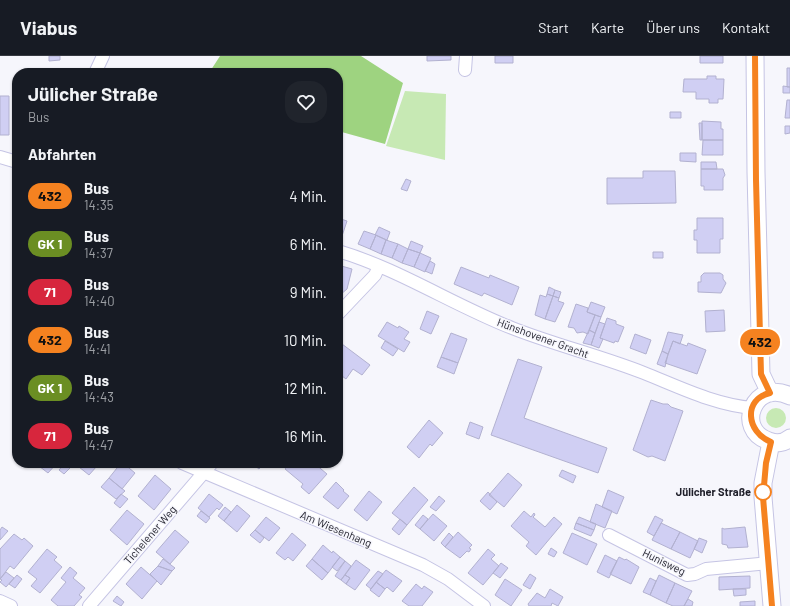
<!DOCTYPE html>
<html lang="de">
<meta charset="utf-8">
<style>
body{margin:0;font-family:Barlow,sans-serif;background:#20242c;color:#f1f3f6;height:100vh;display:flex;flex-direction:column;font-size:15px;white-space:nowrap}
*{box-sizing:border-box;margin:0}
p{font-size:13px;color:#9ea1a6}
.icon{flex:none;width:22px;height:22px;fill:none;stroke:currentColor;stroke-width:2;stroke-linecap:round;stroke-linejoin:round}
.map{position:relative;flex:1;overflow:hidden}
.details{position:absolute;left:12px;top:12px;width:331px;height:400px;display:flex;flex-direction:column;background:#171b24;border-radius:16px;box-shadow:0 1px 3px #0004}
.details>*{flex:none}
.badge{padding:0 8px;border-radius:13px;font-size:14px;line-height:26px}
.map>.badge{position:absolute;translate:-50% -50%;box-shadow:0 0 0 2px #fff}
h2{padding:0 16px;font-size:15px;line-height:36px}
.round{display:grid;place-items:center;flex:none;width:42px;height:42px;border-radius:16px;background:#20242c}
.summary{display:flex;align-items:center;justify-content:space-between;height:68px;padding:0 16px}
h1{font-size:19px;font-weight:700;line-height:30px}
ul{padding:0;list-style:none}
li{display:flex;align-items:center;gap:12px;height:48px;padding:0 16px}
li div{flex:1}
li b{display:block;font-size:15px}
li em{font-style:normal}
li .badge{min-width:44px;font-weight:700;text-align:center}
header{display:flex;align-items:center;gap:24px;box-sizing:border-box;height:56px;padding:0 20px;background:#171b24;border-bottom:1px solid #363941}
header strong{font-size:19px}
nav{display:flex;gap:22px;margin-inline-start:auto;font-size:14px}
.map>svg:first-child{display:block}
</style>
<header>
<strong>Viabus</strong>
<nav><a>Start</a><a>Karte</a><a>Über uns</a><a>Kontakt</a></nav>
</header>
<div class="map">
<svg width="790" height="550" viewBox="0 0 790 550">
<rect width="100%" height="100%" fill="#f6f6fc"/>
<path fill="#c7e9b4" d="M 405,35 L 446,38 L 445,104 L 386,90 Z
M766 362a10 10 0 1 1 20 0a10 10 0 1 1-20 0Z"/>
<path fill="#9ed380" d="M 220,0 L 361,0 L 403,27 L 385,88 L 338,75 L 338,17 L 209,17 Z"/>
<path fill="#d0cff3" stroke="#b2b1d0" d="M 49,0 L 60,0 L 60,4 L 49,5 Z
M 427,0 L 451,0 L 451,4 L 427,5 Z
M 495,0 L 513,0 L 513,7 L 495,7 Z
M 700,0 L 723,0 L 723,7 L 700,7 Z
M 787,12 L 790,12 L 790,31 L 787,31 Z
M 707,20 L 716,20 L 716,23 L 724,23 L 723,43 L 718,43 L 718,47 L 709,47 L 709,43 L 696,43 L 696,36 L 683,36 L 684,23 L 707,23 Z
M 783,30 L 790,31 L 790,37 L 783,37 Z
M 0,40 L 9,40 L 9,79 L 0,79 Z
M 787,44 L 790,44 L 790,62 L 785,62 Z
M 670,56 L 681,56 L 681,62 L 670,62 Z
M 702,65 L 721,66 L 721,73 L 723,73 L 723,84 L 702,84 Z
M 699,67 L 702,67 L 702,84 L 700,84 Z
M 785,70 L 790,70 L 790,77 L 785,78 Z
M 703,84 L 723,84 L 723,99 L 702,99 Z
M 680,97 L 696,97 L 696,106 L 680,105 Z
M 701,106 L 716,106 L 717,113 L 701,113 Z
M 701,113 L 723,113 L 725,119 L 723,122 L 723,134 L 704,134 L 704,130 L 701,130 Z
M 643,115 L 675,115 L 676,147 L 607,148 L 607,122 L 643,122 Z
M 406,123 L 411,125 L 407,135 L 401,133 Z
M 338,162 L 347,165 L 342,180 L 338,179 Z
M 697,162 L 723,162 L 723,183 L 720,183 L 720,197 L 697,197 L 697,184 L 694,184 L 694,174 L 697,174 Z
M 379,171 L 390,176 L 387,184 L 375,179 Z
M 364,175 L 376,179 L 370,193 L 358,188 Z
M 376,179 L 386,184 L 381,198 L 370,193 Z
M 386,184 L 398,188 L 392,202 L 381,198 Z
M 411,185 L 423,190 L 420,197 L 408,193 Z
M 398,188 L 408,193 L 402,207 L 392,202 Z
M 408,193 L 420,197 L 414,211 L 402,207 Z
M 653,196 L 663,196 L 663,202 L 653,202 Z
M 420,197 L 431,202 L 425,216 L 414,211 Z
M 430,205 L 435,208 L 432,218 L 425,215 Z
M 338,209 L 352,213 L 347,233 L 340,239 L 338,238 Z
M 461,211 L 489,222 L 490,219 L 519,231 L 512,249 L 484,237 L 482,240 L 454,228 Z
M 704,217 L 720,217 L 723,219 L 723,223 L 726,227 L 721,237 L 698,236 L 698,226 L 701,226 L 701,220 Z
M 549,231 L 555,234 L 553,240 L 547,238 Z
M 555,234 L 561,236 L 559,242 L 553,240 Z
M 547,238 L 553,240 L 545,263 L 535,259 L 540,239 L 546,241 Z
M 553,240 L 559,242 L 558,245 L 564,247 L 555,266 L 545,263 Z
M 591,246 L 605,251 L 601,261 L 587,256 Z
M 576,248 L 588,252 L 587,256 L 595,259 L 588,278 L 583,276 L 577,277 L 574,272 L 568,271 Z
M 724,254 L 725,275 L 706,276 L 705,255 Z
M 427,255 L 439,260 L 431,278 L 420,273 Z
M 595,259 L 601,261 L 595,277 L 589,274 Z
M 607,262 L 616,265 L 616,268 L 624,271 L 618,286 L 615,285 L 614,287 L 600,282 Z
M 387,266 L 398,272 L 399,270 L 409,276 L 404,283 L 410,286 L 404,296 L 378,280 Z
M 599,266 L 605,268 L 600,282 L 603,283 L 599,292 L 591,289 Z
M 589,274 L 595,277 L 591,289 L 583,287 Z
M 668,276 L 683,279 L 680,288 L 673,285 L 668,298 L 662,295 Z
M 451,277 L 467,283 L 458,307 L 441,301 Z
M 635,278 L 651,284 L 646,298 L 630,292 Z
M 338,285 L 370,309 L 362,319 L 353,313 L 346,323 L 338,317 Z
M 385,285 L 398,293 L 393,300 L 381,292 Z
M 673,285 L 687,290 L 688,287 L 706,294 L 697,318 L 665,307 Z
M 662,295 L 668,298 L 665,311 L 657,308 Z
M 441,301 L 458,307 L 454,318 L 437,311 Z
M 518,303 L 542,311 L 524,362 L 607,392 L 598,417 L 491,379 Z
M 651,344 L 663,348 L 668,348 L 671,351 L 683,355 L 665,405 L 652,400 L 648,401 L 633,394 Z
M 429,364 L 443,377 L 432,390 L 430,388 L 419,402 L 407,391 Z
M 470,366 L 483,371 L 479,383 L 466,378 Z
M 35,407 L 57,407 L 48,417 Z
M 65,407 L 69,407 L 72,410 L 64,418 L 59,414 Z
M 74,407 L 95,407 L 94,408 L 97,410 L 89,419 Z
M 121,407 L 123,407 L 135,417 L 122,433 L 109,422 Z
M 251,407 L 264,407 L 259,413 Z
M 290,407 L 314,407 L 327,418 L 309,438 L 301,431 L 303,428 L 285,413 Z
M 562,414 L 576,420 L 573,427 L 559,420 Z
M 508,417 L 522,429 L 504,451 L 489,439 Z
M 155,419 L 171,433 L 154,454 L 138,440 Z
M 109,422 L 125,435 L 116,443 L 101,431 Z
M 336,426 L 344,434 L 343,435 L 349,440 L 338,453 L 323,441 Z
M 414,431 L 428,444 L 407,469 L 392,457 Z
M 608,434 L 624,441 L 617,458 L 602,451 Z
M 369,435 L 382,446 L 367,465 L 354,454 Z
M 488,436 L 497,446 L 490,454 L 480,445 Z
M 121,438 L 128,443 L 120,452 L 114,447 Z
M 209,438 L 223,449 L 219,454 L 217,452 L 209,461 L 198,452 Z
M 439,440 L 445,445 L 436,455 L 430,451 Z
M 596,448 L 612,455 L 605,472 L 590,466 Z
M 237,449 L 250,460 L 237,476 L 224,465 Z
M 225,451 L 231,456 L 224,465 L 218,460 Z
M 127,454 L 144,468 L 127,489 L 110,474 Z
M 201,455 L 210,462 L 206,467 L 197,460 Z
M 524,455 L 531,461 L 534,457 L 535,459 L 533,461 L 545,471 L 554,461 L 562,468 L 536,499 L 526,490 L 529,486 L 511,470 Z
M 433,458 L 447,470 L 434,485 L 420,473 Z
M 423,459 L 428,463 L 420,473 L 415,469 Z
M 655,460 L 663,464 L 654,480 L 647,476 Z
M 266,461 L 280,472 L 269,485 L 255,474 Z
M 579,461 L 596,468 L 594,474 L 576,467 Z
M 400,463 L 407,469 L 399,479 L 392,473 Z
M 576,467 L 594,474 L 591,480 L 574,473 Z
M 661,467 L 680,476 L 671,493 L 652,484 Z
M 2,471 L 8,475 L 0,484 L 0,474 Z
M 745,471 L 748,491 L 728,492 L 727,489 L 722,488 L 722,472 L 724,473 Z
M 175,474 L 189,486 L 170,508 L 156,496 Z
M 255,474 L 264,482 L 260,487 L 250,479 Z
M 458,476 L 472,489 L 469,492 L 471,493 L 469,496 L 467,495 L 460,502 L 445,491 Z
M 680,476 L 698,485 L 690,502 L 671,493 Z
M 292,477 L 306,489 L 293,505 L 288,501 L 285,504 L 276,497 Z
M 449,477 L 453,481 L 445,491 L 441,487 Z
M 572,477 L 597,488 L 587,509 L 563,497 Z
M 14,478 L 22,484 L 24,482 L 33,490 L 14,513 L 10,510 L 0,523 L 0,493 Z
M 699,482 L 707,485 L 702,497 L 694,493 Z
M 323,489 L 332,497 L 333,495 L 340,501 L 328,517 L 312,503 Z
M 551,492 L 557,496 L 554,501 L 548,498 Z
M 47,493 L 57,501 L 54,504 L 62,511 L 40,537 L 31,530 L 37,523 L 28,516 Z
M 488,493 L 495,499 L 491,503 L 499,510 L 483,529 L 468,517 Z
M 605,499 L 617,505 L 609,522 L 597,516 Z
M 340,501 L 345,505 L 337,515 L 332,511 Z
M 619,501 L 625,504 L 626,503 L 639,511 L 631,528 L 610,518 Z
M 163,503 L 175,512 L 172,515 L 158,510 Z
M 312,503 L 328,517 L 322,524 L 306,510 Z
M 356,504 L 370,514 L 355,534 L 346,528 L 350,522 L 345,519 Z
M 345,505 L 351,510 L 341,524 L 335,520 Z
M 501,507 L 508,512 L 500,522 L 493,517 Z
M 158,510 L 172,515 L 161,529 L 150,518 Z
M 70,511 L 77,517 L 73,522 L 85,532 L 79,539 L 82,541 L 74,550 L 58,550 L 51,544 L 66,526 L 61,522 Z
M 141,511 L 157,525 L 142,543 L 126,528 Z
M 386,514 L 402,525 L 393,536 L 387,531 L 385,533 L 376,526 Z
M 378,515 L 383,518 L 371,533 L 366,529 Z
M 6,516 L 14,522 L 6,531 L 0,526 L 2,524 L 0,523 Z
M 530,518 L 536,522 L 530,533 L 523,529 Z
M 17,519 L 22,523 L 15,532 L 9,528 Z
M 345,519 L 350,522 L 346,528 L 341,524 Z
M 659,519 L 675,527 L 666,547 L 650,539 Z
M 750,520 L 750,532 L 719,534 L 719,521 Z
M 650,522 L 656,525 L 650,539 L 643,536 Z
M 505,523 L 522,534 L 511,550 L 495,539 Z
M 376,526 L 385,533 L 379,541 L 370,534 Z
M 675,527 L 692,535 L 684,550 L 673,550 L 666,547 Z
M 416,528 L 422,533 L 424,530 L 433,536 L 422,550 L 409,550 L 402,545 Z
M 550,533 L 563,541 L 558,550 L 552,547 L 551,550 L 529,550 L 528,548 L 537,537 L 545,542 Z
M 733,533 L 746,533 L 746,539 L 734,540 Z
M 117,540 L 124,546 L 121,550 L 113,545 Z
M 688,543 L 693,546 L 692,550 L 684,550 Z
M 755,545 L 755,550 L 740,550 L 740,546 Z"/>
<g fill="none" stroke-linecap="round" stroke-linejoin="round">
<g stroke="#c5c4e4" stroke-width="14">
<path id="street" d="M 465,14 L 466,0
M 95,17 L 103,0
M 0,101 L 17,106
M 338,195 C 399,213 453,249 512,272 C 555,289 601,300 644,317 C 679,331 715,349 753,352
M 338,258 L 375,219 L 379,210
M 182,407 L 423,509 L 448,523 L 484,550
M 609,479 L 687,519 L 695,518 L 706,513 L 769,507
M 0,545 L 11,550
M 89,550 L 212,407"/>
</g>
<g stroke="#c5c4e4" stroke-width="19">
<path id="secondary" d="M 755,0 L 756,116 L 761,318 L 770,337
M 790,340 C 754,322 734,374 769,385 C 776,388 784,387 790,382
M 771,386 L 763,427 L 763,441 L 772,550"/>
</g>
<use href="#street" stroke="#fff" stroke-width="12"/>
<use href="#secondary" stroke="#fff" stroke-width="17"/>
</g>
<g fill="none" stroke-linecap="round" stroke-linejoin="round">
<g stroke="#fff" stroke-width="9">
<path id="line" d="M 755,0 L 756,124 L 761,318 L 770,337 C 743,343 746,376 771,386 L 766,407 L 763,441 L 772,550"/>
</g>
<use href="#line" stroke="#f58220" stroke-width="6"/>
</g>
<circle fill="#fff" stroke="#f58220" stroke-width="2" cx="763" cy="436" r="8"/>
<g text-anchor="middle" stroke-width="3" stroke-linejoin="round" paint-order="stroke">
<g font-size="11" fill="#1e1e29" stroke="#f6f6fc">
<text transform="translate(543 282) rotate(20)" y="4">Hünshovener Gracht</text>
<text transform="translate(336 473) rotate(23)" y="4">Am Wiesenhang</text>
<text transform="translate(150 479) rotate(-49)" y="4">Tichelener Weg</text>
<text transform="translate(664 506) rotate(26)" y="4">Hunisweg</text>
</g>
<g font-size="11" font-weight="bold" fill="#1e1e29" stroke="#f6f6fc" text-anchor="end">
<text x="751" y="440">Jülicher Straße</text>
</g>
</g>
</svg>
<b class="badge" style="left:760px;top:286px;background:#f58220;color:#111">432</b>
<section class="details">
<div class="summary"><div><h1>Jülicher Straße</h1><p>Bus</p></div><a class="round"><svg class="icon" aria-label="heart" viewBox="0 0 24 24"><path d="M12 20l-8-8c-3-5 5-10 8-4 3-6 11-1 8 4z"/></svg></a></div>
<h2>Abfahrten</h2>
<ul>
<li><span class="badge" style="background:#f58220;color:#111">432</span><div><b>Bus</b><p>14:35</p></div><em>4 Min.</em></li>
<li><span class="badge" style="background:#6b8e23;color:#fff">GK 1</span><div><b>Bus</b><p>14:37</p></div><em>6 Min.</em></li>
<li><span class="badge" style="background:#d7263d;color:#fff">71</span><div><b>Bus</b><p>14:40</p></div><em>9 Min.</em></li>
<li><span class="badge" style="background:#f58220;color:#111">432</span><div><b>Bus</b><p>14:41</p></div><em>10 Min.</em></li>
<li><span class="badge" style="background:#6b8e23;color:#fff">GK 1</span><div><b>Bus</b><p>14:43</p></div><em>12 Min.</em></li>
<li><span class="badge" style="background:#d7263d;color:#fff">71</span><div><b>Bus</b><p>14:47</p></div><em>16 Min.</em></li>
</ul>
</section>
</div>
